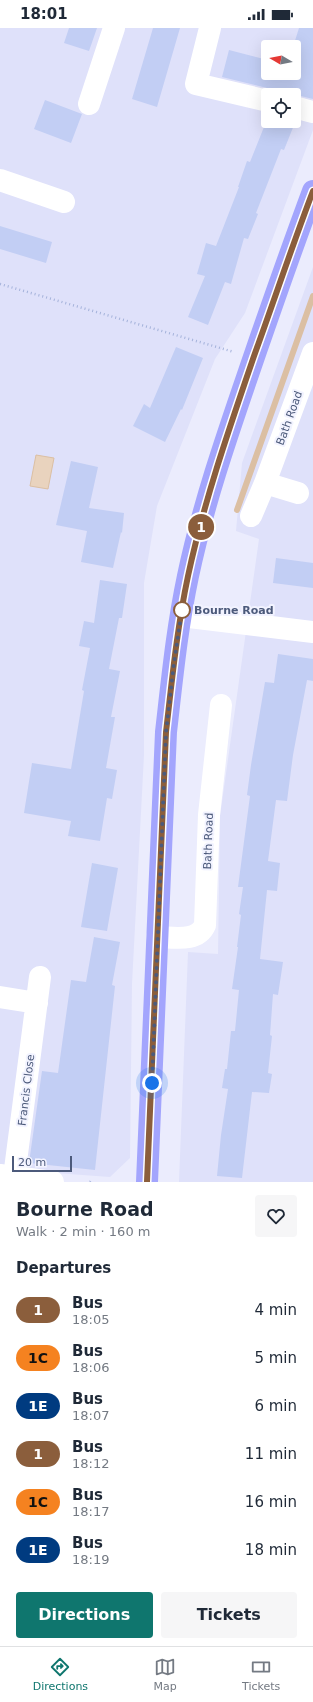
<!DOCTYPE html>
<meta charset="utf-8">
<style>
body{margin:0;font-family:"DejaVu Sans",sans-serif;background:#f6f6f7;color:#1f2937;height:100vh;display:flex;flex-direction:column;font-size:15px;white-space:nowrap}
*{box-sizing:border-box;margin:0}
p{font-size:13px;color:#747a83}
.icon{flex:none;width:22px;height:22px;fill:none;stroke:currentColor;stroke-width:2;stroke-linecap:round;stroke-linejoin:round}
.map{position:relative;height:1154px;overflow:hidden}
.drawer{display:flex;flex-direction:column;background:#fff;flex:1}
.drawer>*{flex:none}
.badge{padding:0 8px;border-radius:13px;font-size:14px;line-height:26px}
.needle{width:26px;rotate:280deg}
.controls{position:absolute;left:261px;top:12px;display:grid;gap:8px}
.controls a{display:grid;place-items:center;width:40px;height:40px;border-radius:4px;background:#fff;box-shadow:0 4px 16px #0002;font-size:20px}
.scale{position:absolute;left:12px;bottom:10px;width:60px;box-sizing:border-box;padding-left:4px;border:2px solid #4c5a7b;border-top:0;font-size:11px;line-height:14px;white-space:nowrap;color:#4c5a7b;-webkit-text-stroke:3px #f2f3ff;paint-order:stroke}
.you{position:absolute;width:20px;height:20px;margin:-10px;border:3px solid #fff;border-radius:50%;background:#1a73e8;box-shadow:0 0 0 6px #1a73e833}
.map>.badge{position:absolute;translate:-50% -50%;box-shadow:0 0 0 2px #fff}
h2{padding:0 16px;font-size:15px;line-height:36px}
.round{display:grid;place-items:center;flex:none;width:42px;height:42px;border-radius:4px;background:#f6f6f7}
.overview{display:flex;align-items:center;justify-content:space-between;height:68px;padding:0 16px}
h1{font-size:19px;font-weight:800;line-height:30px}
.action{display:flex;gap:8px;margin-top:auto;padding:8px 16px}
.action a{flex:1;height:46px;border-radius:4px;background:#0f766e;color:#fff;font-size:16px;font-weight:800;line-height:46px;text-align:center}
.action a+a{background:#f6f6f7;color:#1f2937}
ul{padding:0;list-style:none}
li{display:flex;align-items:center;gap:12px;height:48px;padding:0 16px}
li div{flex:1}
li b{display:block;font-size:15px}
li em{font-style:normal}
li .badge{min-width:44px;font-weight:700;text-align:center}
.status{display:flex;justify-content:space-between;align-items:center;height:28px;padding:0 20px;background:#fff;direction:ltr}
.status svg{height:11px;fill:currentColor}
.menu{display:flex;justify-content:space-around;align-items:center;height:56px;border-top:1px solid #e0e1e3;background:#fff;font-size:11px;color:#747a83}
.menu a{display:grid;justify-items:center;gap:2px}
.menu .active{color:#0f766e}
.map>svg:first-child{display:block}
</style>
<div class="status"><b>18:01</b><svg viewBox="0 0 49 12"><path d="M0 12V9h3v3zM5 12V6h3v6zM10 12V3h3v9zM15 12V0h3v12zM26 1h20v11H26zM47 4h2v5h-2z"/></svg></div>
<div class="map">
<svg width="313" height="1154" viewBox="0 0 313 1154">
<rect width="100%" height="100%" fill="#ebecfd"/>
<path fill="#dfe1fa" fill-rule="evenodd" d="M 0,0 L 313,0 L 313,102 L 245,285 L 215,331 L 157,478 L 144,555 L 144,727 L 132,956 L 130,1130 L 110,1149 L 0,1141 ZM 268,19 L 294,19 L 294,45 L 268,45 ZM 268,67 L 294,67 L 294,93 L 268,93 Z
M 313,239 L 313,1154 L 179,1154 L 188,924 L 218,926 L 220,788 L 259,511 L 236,503 L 242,435 Z"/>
<path fill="#e9d3be" stroke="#dbbfa3" d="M 36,427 L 54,430 L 48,461 L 30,458 Z"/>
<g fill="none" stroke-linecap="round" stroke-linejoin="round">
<path stroke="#dbbfa3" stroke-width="6" d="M 237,482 L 313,268"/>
</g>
<path fill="#c2cef4" d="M 69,0 L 97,0 L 89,23 L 64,15 Z
M 153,0 L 180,0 L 157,79 L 132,71 Z
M 299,0 L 313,0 L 313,71 L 297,67 L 279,67 L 278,64 L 271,61 L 222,49 L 229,22 L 268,32 L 268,45 L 294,45 L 294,19 L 293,19 Z
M 45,72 L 82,86 L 71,115 L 34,101 Z
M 268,89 L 268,93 L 296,92 L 284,122 L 281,121 L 256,185 L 258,186 L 248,211 L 244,210 L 231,256 L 225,254 L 208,297 L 188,289 L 205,248 L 197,246 L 206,215 L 216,218 L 239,159 L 238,159 L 247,133 L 250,134 Z
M 0,198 L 52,214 L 46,235 L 0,221 Z
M 176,319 L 203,330 L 182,382 L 181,381 L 165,414 L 133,398 L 144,376 L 150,380 Z
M 71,433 L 98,439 L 89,480 L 124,485 L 122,505 L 121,504 L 113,540 L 81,534 L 87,503 L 56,497 Z
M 276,530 L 313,535 L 313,560 L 273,555 Z
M 100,552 L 127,556 L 122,590 L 119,590 L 109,641 L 120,643 L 111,689 L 115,689 L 106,740 L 117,742 L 112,771 L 107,770 L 100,813 L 68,808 L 71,793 L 24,785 L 32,735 L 71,741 L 84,663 L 82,662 L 90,620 L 79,618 L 84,593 L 94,595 Z
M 278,626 L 313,631 L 313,653 L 307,652 L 293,727 L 287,773 L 276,772 L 268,833 L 280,835 L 277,863 L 267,862 L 260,931 L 283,934 L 278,967 L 273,966 L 270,1007 L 272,1008 L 268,1045 L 272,1046 L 269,1065 L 252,1064 L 242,1150 L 217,1148 L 221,1107 L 228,1061 L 222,1060 L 225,1041 L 227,1041 L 231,1003 L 235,1003 L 239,962 L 232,961 L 238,919 L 237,919 L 241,887 L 239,886 L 243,859 L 238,859 L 250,768 L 247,767 L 251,737 L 265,654 L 274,655 Z
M 92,835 L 118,840 L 107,903 L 81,899 Z
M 94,909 L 120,914 L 112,957 L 115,958 L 95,1142 L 29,1135 L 42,1043 L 58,1045 L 71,952 L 86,954 Z"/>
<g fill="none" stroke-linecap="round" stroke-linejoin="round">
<path stroke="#a4b2da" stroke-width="2.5" stroke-dasharray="1 3" stroke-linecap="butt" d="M 0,256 L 234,324
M 90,1154 L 91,1153"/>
<path stroke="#fff" stroke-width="22" d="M 210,0 L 196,56 L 268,73
M 89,76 L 114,0
M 294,79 L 313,84
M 0,152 L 64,174
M 265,455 L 298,465
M 251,488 L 265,455 L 313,325
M 181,588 L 313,604
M 157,909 C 173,909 197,915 205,897 L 209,787 L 221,677
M 0,969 L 37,975
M 14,1149 L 40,949"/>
<path stroke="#fff" stroke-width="22" d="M 0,1147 L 53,1154"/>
<path stroke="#a3a5fd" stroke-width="22" d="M 147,1154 L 166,704 C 172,652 177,600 188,548 C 204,472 230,399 255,326 C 274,271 293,217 313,163"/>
</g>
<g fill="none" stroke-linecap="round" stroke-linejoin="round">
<g stroke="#fff" stroke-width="9">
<path id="line" d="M 147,1154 L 166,704 C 172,652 177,600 188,548 C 204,473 229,401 254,328 C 274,273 292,218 313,163"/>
</g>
<use href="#line" stroke="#8b5e3c" stroke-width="6"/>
<path stroke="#4c5a7b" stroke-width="4" stroke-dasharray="0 7.2" d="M 152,1055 L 166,704 L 174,635 L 182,582"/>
</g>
<circle fill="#fff" stroke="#8b5e3c" stroke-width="2" cx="182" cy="582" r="8"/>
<g text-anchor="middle" stroke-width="4" stroke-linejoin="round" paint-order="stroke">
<g font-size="11" fill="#4c5a7b" stroke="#f2f3ff">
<text transform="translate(289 390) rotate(-70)" y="4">Bath Road</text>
<text transform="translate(208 813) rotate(-88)" y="4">Bath Road</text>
<text transform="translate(26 1062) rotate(-83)" y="4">Francis Close</text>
</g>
<g font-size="11" font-weight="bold" fill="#4c5a7b" stroke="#f2f3ff" text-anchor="start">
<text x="194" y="586">Bourne Road</text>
</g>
</g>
</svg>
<div class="controls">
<a><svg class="needle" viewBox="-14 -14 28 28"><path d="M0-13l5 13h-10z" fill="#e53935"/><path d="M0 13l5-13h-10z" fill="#747a83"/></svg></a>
<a><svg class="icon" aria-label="locate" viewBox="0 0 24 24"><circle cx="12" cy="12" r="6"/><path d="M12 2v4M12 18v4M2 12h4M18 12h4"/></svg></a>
</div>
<div class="scale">20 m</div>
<div class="you" style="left:152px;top:1055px"></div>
<b class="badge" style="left:201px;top:499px;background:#8b5e3c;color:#fff">1</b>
</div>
<section class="drawer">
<div class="overview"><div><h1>Bourne Road</h1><p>Walk · 2 min · 160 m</p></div><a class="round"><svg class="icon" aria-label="heart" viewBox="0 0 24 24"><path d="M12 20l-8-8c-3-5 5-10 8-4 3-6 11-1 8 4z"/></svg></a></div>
<h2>Departures</h2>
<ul>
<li><span class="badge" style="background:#8b5e3c;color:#fff">1</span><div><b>Bus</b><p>18:05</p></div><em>4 min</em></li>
<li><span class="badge" style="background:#f58220;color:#111">1C</span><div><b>Bus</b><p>18:06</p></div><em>5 min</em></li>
<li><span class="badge" style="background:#003b80;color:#fff">1E</span><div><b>Bus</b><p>18:07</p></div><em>6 min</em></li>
<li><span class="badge" style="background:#8b5e3c;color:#fff">1</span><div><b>Bus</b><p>18:12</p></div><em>11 min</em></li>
<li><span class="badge" style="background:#f58220;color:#111">1C</span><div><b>Bus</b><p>18:17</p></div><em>16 min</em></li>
<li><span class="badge" style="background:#003b80;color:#fff">1E</span><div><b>Bus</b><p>18:19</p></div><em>18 min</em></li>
</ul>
<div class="action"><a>Directions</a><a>Tickets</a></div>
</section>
<nav class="menu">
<a class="active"><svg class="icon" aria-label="directions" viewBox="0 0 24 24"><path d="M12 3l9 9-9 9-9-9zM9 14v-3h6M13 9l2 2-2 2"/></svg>Directions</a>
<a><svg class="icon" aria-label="map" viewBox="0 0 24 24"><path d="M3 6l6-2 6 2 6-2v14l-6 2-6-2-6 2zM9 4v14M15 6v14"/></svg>Map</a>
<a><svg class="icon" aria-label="tickets" viewBox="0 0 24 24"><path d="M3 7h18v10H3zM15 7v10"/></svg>Tickets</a>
</nav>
